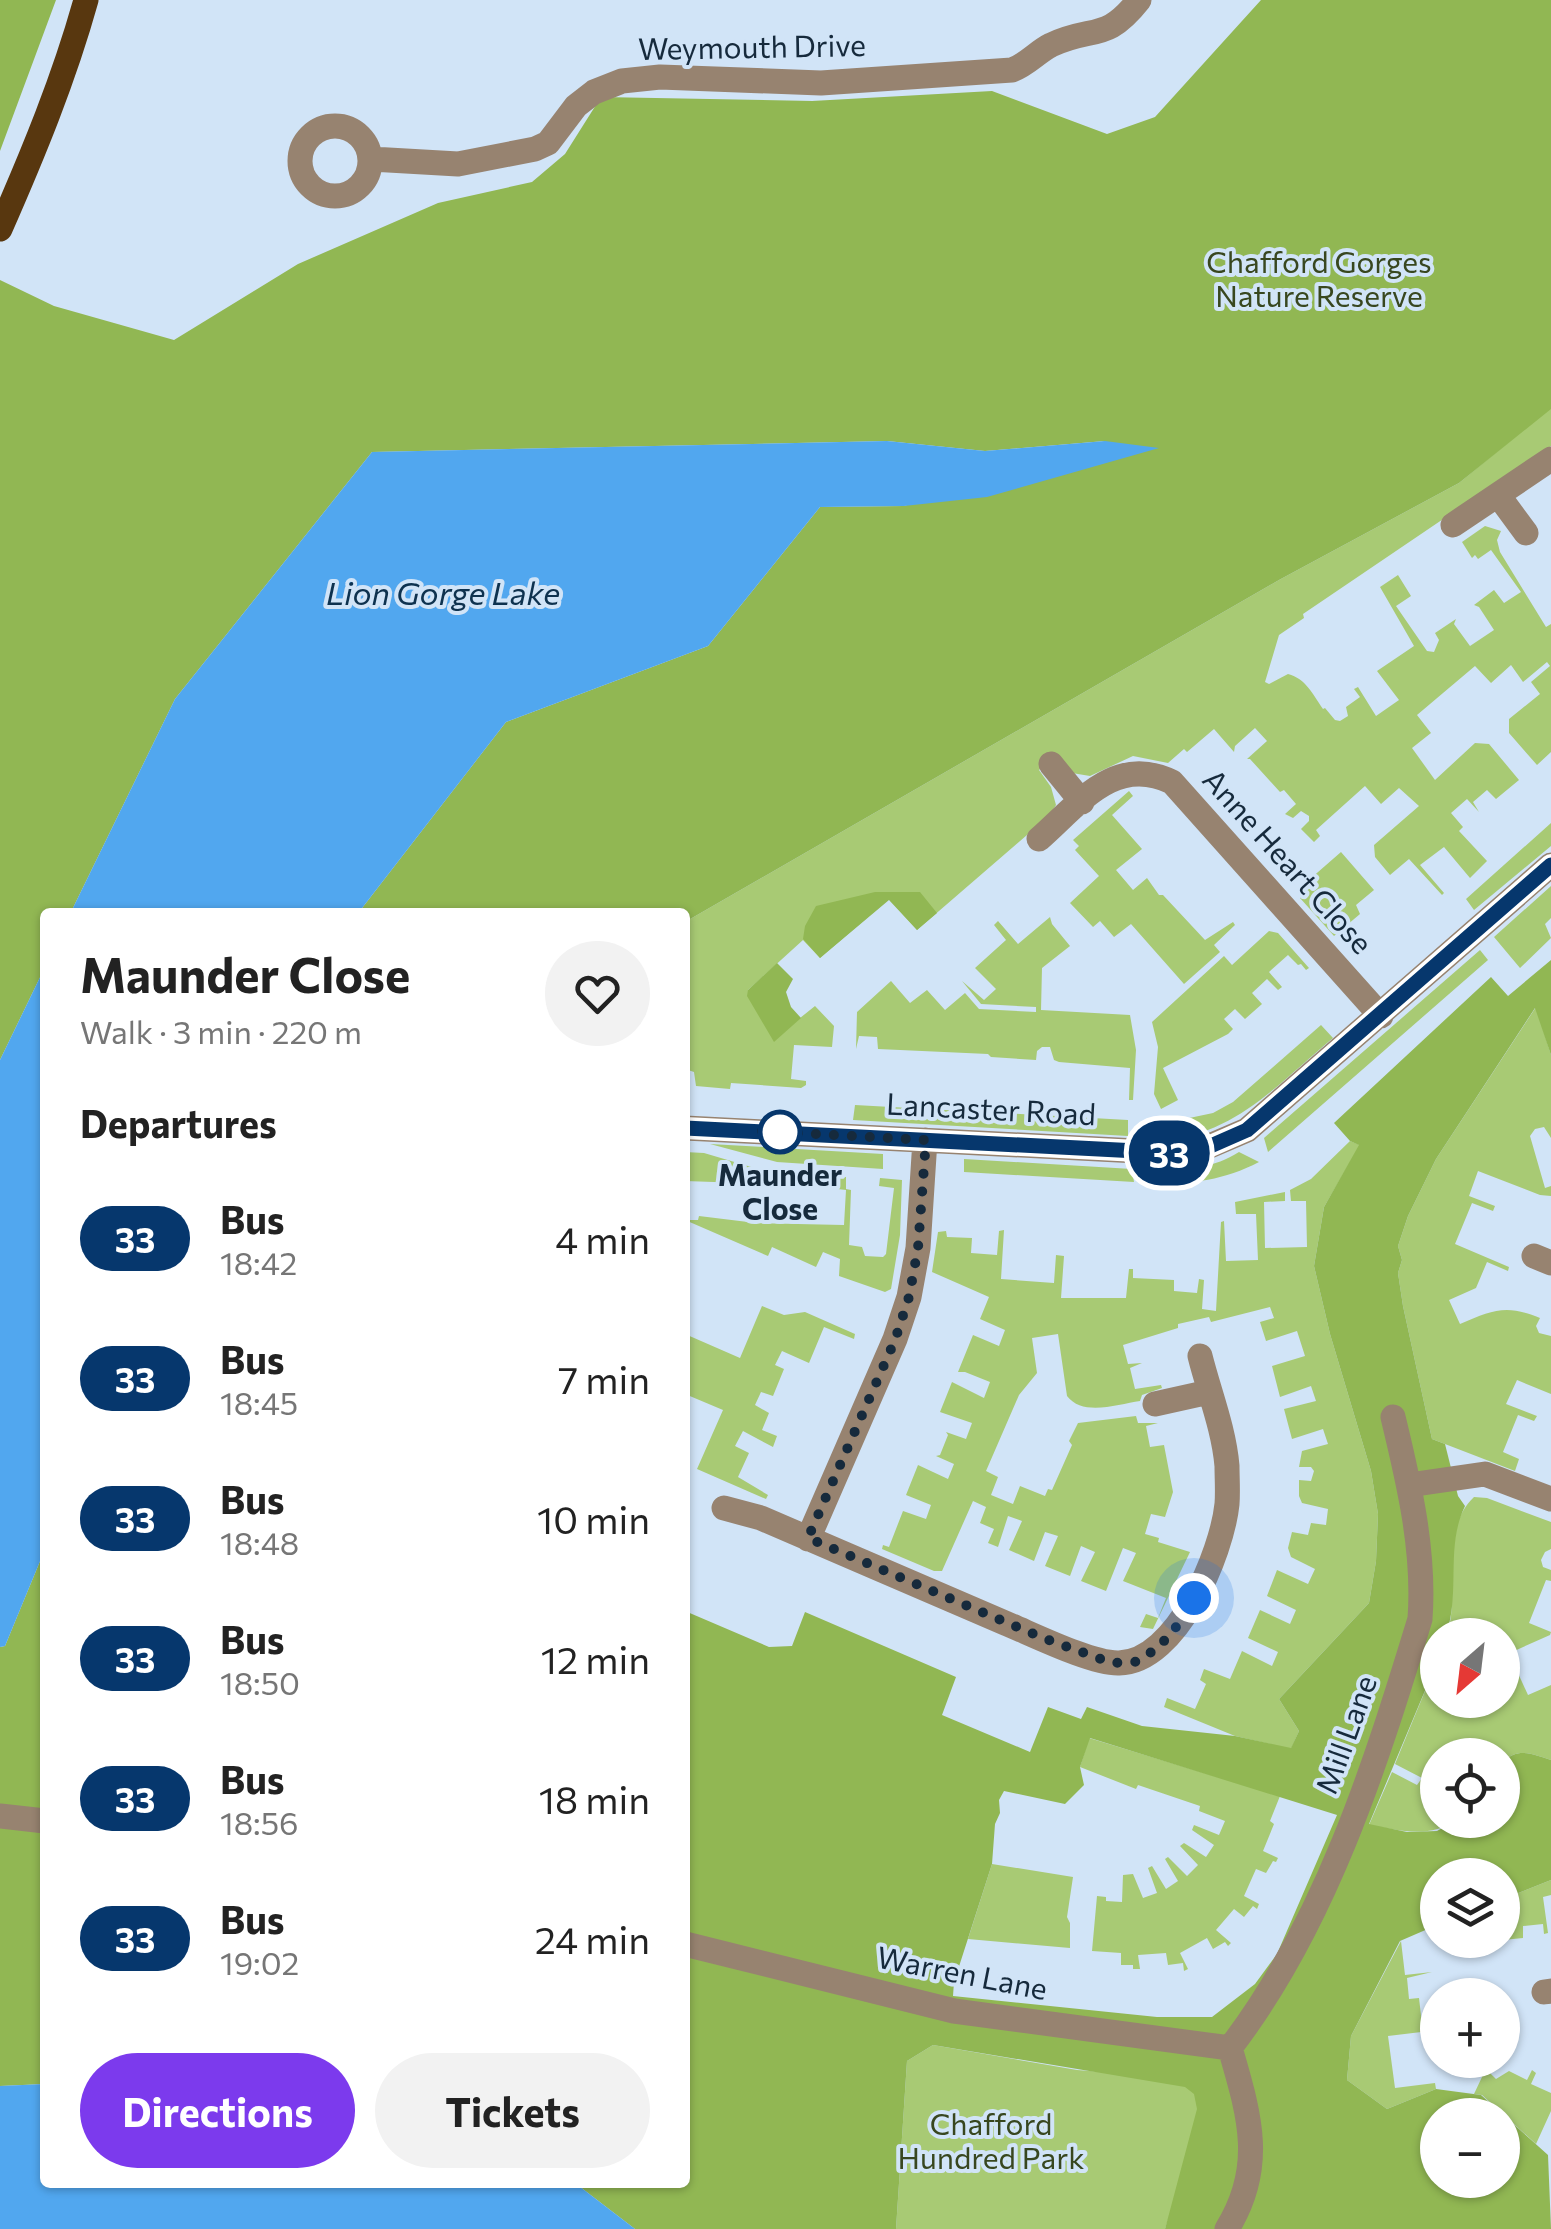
<!DOCTYPE html>
<meta charset="utf-8">
<style>
body{margin:0;font-family:Commissioner,sans-serif;background:#f2f2f2;color:#222;height:100vh;display:flex;flex-direction:column;font-size:38px;white-space:nowrap}
*{box-sizing:border-box;margin:0}
p{font-size:32px;color:#767676}
.icon{flex:none;width:55px;height:55px;fill:none;stroke:currentColor;stroke-width:2;stroke-linecap:round;stroke-linejoin:round}
.map{position:relative;flex:1;overflow:hidden}
.drawer{position:absolute;left:40px;top:908px;width:650px;height:1280px;display:flex;flex-direction:column;background:#fff;border-radius:10px;box-shadow:0 2px 8px #0004}
.drawer>*{flex:none}
.badge{padding:0 20px;border-radius:32px;font-size:35px;line-height:65px}
.needle{width:65px;rotate:208deg}
.fabs{position:absolute;left:1420px;top:1618px;display:grid;gap:20px}
.fabs a{display:grid;place-items:center;width:100px;height:100px;border-radius:50%;background:#fff;box-shadow:0 2px 8px #0004;font-size:50px}
.you{position:absolute;width:50px;height:50px;margin:-25px;border:8px solid #fff;border-radius:50%;background:#1a73e8;box-shadow:0 0 0 15px #1a73e833}
.map>.badge{position:absolute;translate:-50% -50%;box-shadow:0 0 0 5px #fff}
h2{padding:0 40px;font-size:38px;line-height:90px}
.round{display:grid;place-items:center;flex:none;width:105px;height:105px;border-radius:52px;background:#f2f2f2}
.head{display:flex;align-items:center;justify-content:space-between;height:170px;padding:0 40px}
h1{font-size:48px;font-weight:700;line-height:75px}
.button{display:flex;gap:20px;margin-top:auto;padding:20px 40px}
.button a{flex:1;height:115px;border-radius:60px;background:#7c3aed;color:#fff;font-size:40px;font-weight:700;line-height:115px;text-align:center}
.button a+a{background:#f2f2f2;color:#222}
ul{padding:0;list-style:none}
li{display:flex;align-items:center;gap:30px;height:140px;padding:0 40px}
li div{flex:1}
li b{display:block;font-size:38px}
li em{font-style:normal}
li .badge{min-width:110px;font-weight:700;text-align:center}
.map>svg:first-child{display:block}
</style>
<div class="map">
<svg width="1551" height="2229" viewBox="0 0 1551 2229">
<rect width="100%" height="100%" fill="#d1e4f7"/>
<path fill="#a8ca74" d="M 1551,407 L 1551,446 L 1303,614 L 1304,618 L 1279,635 L 1265,682 L 1269,684 L 1288,674 C 1306,679 1312,693 1323,709 L 1325,708 L 1335,720 L 1340,721 L 1348,716 L 1346,707 L 1360,697 L 1354,689 L 1358,687 L 1376,716 L 1399,700 L 1377,671 L 1414,646 L 1380,587 L 1398,575 L 1411,596 L 1396,606 L 1427,651 L 1434,652 L 1439,640 L 1435,633 L 1456,619 L 1454,624 L 1470,646 L 1494,630 L 1479,607 L 1474,605 L 1494,590 L 1504,603 L 1521,592 L 1491,550 L 1478,559 L 1475,555 L 1472,558 L 1462,542 L 1485,526 L 1501,531 L 1497,540 L 1500,552 L 1546,627 L 1551,624 L 1551,752 L 1537,765 L 1509,733 L 1509,719 L 1540,694 L 1531,682 L 1550,666 L 1547,662 L 1523,682 L 1511,665 L 1491,683 L 1475,666 L 1417,715 L 1431,733 L 1412,748 L 1435,780 L 1475,743 L 1489,744 L 1519,780 L 1496,799 L 1487,790 L 1473,802 L 1479,812 L 1467,799 L 1451,813 L 1463,827 L 1459,831 L 1487,861 L 1470,878 L 1444,847 L 1420,865 L 1444,893 L 1442,895 L 1409,859 L 1390,875 L 1375,857 L 1374,845 L 1419,806 L 1399,788 L 1381,804 L 1365,786 L 1316,830 L 1320,836 L 1314,842 L 1301,829 L 1309,821 L 1309,816 L 1301,811 L 1293,818 L 1285,814 L 1296,804 L 1284,790 L 1280,792 L 1250,759 L 1247,759 L 1267,741 L 1255,728 L 1235,746 L 1234,752 L 1214,729 L 1187,752 L 1184,749 L 1168,763 L 1133,756 L 1090,776 L 1072,773 L 1057,754 L 1039,770 L 1051,787 L 1056,805 L 1049,816 L 917,930 L 889,899 L 820,958 L 803,940 L 748,990 L 790,1026 L 815,1006 L 834,1026 L 832,1047 L 794,1045 L 791,1079 L 806,1081 L 806,1085 L 801,1088 L 731,1083 L 730,1089 L 696,1086 L 694,1072 L 685,1069 L 685,922 L 1279,580 L 1459,483 Z
M 1129,791 L 1133,796 L 1112,815 L 1142,849 L 1116,870 L 1133,890 L 1147,878 L 1159,895 L 1163,895 L 1205,940 L 1233,922 L 1235,925 L 1214,945 L 1220,952 L 1184,984 L 1131,924 L 1114,937 L 1100,921 L 1093,927 L 1070,903 L 1099,876 L 1075,850 L 1079,846 L 1073,840 Z
M 1551,823 L 1551,846 L 1474,910 L 1466,899 Z
M 1341,852 L 1374,890 L 1356,905 L 1360,914 L 1334,936 L 1300,898 L 1302,886 Z
M 1551,886 L 1551,918 L 1545,924 L 1551,938 L 1520,968 L 1494,937 Z
M 1050,917 L 1052,924 L 1070,946 L 1042,968 L 1041,1010 L 1130,1015 L 1136,1050 L 1133,1100 L 1129,1100 L 1130,1068 L 1059,1062 L 1054,1060 L 1050,1047 L 1042,1047 L 1037,1051 L 1036,1060 L 991,1057 L 988,1054 L 878,1049 L 877,1037 L 859,1036 L 856,1049 L 857,1012 L 891,981 L 910,1003 L 927,990 L 945,1010 L 965,993 L 979,1009 L 1036,1012 L 1036,1007 L 981,1004 L 962,981 L 984,1000 L 996,989 L 975,968 L 1006,940 L 994,925 L 998,921 L 1018,944 Z
M 1269,931 L 1278,933 L 1309,968 L 1306,970 L 1301,964 L 1298,965 L 1288,955 L 1269,972 L 1282,987 L 1278,990 L 1267,979 L 1252,993 L 1262,1004 L 1245,1019 L 1235,1009 L 1224,1019 L 1233,1029 L 1228,1034 L 1163,1068 L 1178,1100 L 1161,1109 L 1154,1094 L 1158,1047 L 1152,1022 L 1224,956 L 1232,965 Z
M 1480,950 L 1488,960 L 1268,1152 L 1264,1138 Z
M 1536,1007 L 1551,1055 L 1551,1138 L 1544,1127 L 1535,1129 L 1530,1136 L 1545,1188 L 1551,1186 L 1551,1196 L 1540,1195 L 1478,1171 L 1469,1196 L 1495,1206 L 1493,1211 L 1472,1203 L 1455,1244 L 1509,1267 L 1508,1271 L 1487,1262 L 1476,1288 L 1449,1300 L 1460,1324 C 1493,1310 1506,1304 1540,1318 L 1536,1326 L 1539,1333 L 1551,1336 L 1551,1394 L 1517,1380 L 1506,1404 L 1537,1416 L 1534,1421 L 1518,1415 L 1503,1452 L 1519,1459 L 1515,1471 L 1432,1439 L 1403,1306 L 1398,1273 L 1402,1260 L 1398,1246 L 1408,1216 L 1436,1159 Z
M 1321,1025 L 1333,1038 C 1283,1079 1233,1138 1164,1138 L 1161,1124 L 1213,1113 L 1233,1102 Z
M 855,1105 L 1128,1120 L 1128,1136 L 853,1120 Z
M 1350,1141 L 1360,1145 L 1324,1207 L 1314,1266 L 1330,1334 L 1371,1471 L 1378,1514 L 1376,1561 L 1369,1603 L 1279,1699 L 1299,1731 L 1291,1749 L 1235,1736 L 1164,1707 L 1167,1698 L 1195,1709 L 1206,1684 L 1200,1680 L 1204,1669 L 1230,1679 L 1242,1651 L 1272,1666 L 1278,1652 L 1248,1638 L 1260,1610 L 1290,1624 L 1296,1610 L 1267,1596 L 1277,1570 L 1308,1584 L 1315,1569 L 1291,1557 L 1288,1548 L 1292,1532 L 1308,1535 L 1311,1523 L 1326,1525 L 1328,1509 L 1302,1503 L 1299,1496 L 1299,1480 L 1311,1481 L 1314,1471 L 1311,1467 L 1299,1467 L 1302,1451 L 1328,1444 L 1323,1429 L 1292,1439 L 1284,1409 L 1316,1401 L 1311,1386 L 1280,1397 L 1272,1366 L 1305,1356 L 1297,1331 L 1266,1341 L 1260,1322 L 1274,1318 L 1270,1307 L 1211,1322 L 1209,1317 L 1178,1324 L 1178,1328 L 1123,1345 L 1128,1364 L 1142,1363 L 1130,1368 L 1135,1389 L 1161,1385 L 1162,1388 L 1142,1395 L 1140,1401 C 1118,1404 1083,1417 1067,1396 L 1058,1334 L 1032,1338 L 1037,1373 L 1019,1395 L 986,1471 L 998,1477 L 991,1495 L 1013,1504 L 1020,1486 L 1045,1496 L 1048,1489 L 1052,1490 L 1072,1445 L 1069,1441 L 1078,1423 L 1136,1416 L 1138,1423 L 1158,1423 L 1146,1426 L 1150,1447 L 1164,1445 L 1173,1492 L 1165,1517 L 1151,1514 L 1145,1534 L 1159,1538 L 1158,1542 L 1190,1552 L 1153,1629 L 1140,1627 L 1146,1614 L 1158,1618 L 1166,1598 L 1123,1581 L 1136,1553 L 1123,1548 L 1106,1591 L 1081,1581 L 1095,1552 L 1081,1546 L 1070,1576 L 1045,1566 L 1058,1536 L 1045,1532 L 1034,1561 L 1009,1550 L 1022,1521 L 1008,1516 L 998,1547 L 988,1543 L 994,1529 L 980,1523 L 986,1507 L 973,1501 L 942,1571 L 934,1571 L 882,1549 L 883,1545 L 889,1547 L 903,1511 L 926,1519 L 931,1505 L 906,1495 L 918,1465 L 948,1479 L 954,1464 L 936,1456 L 940,1455 L 948,1435 L 946,1432 L 966,1439 L 972,1423 L 940,1412 L 952,1382 L 984,1398 L 990,1382 L 965,1372 L 958,1372 L 973,1335 L 999,1346 L 1005,1330 L 980,1319 L 989,1297 L 932,1272 L 938,1232 L 946,1231 L 947,1237 L 972,1238 L 971,1253 L 997,1255 L 999,1231 L 1004,1230 L 1001,1279 L 1054,1283 L 1056,1255 L 1064,1256 L 1061,1298 L 1126,1298 L 1129,1269 L 1133,1269 L 1133,1278 L 1174,1280 L 1174,1291 L 1197,1293 L 1199,1279 L 1204,1280 L 1202,1309 L 1216,1311 L 1221,1222 L 1224,1221 L 1226,1261 L 1258,1260 L 1256,1214 L 1236,1214 L 1235,1202 L 1285,1192 L 1285,1201 L 1264,1202 L 1265,1248 L 1307,1247 L 1306,1201 L 1291,1201 L 1290,1190 L 1311,1179 Z
M 710,1144 L 883,1154 L 883,1169 L 777,1162 Z
M 685,1152 L 704,1153 L 768,1172 L 846,1177 L 846,1189 L 851,1190 L 849,1245 L 862,1247 L 865,1256 L 883,1257 L 886,1254 L 894,1188 L 879,1186 L 880,1178 L 902,1180 L 900,1235 L 891,1289 L 885,1292 L 839,1276 L 840,1259 L 823,1252 L 816,1267 L 772,1247 L 768,1256 L 685,1220 L 698,1220 L 699,1216 L 756,1223 L 844,1225 L 846,1190 L 803,1185 L 685,1181 Z
M 1239,1152 L 1259,1162 C 1225,1180 1192,1184 1154,1184 L 1161,1169 C 1190,1169 1214,1168 1239,1152 Z
M 964,1159 L 1132,1169 L 1134,1182 L 964,1172 Z
M 762,1306 L 784,1315 L 805,1312 L 855,1334 L 854,1339 L 824,1327 L 809,1363 L 782,1351 L 775,1365 L 784,1369 L 773,1396 L 761,1392 L 755,1405 L 769,1413 L 762,1430 L 777,1436 L 773,1447 L 743,1431 L 735,1446 L 749,1453 L 738,1477 L 768,1495 L 766,1499 L 697,1469 L 723,1410 L 685,1394 L 685,1334 L 740,1358 Z
M 1474,1497 L 1487,1498 L 1551,1522 L 1551,1549 L 1545,1552 L 1541,1560 L 1543,1567 L 1551,1570 L 1551,1581 L 1546,1580 L 1529,1623 L 1551,1632 L 1550,1635 L 1503,1656 L 1502,1635 L 1447,1635 C 1461,1592 1438,1531 1474,1497 Z
M 1437,1662 L 1438,1700 L 1502,1700 L 1503,1674 L 1517,1671 L 1528,1695 L 1551,1685 L 1551,1760 C 1532,1754 1518,1747 1503,1762 L 1502,1755 L 1438,1755 L 1438,1820 L 1456,1820 C 1431,1839 1397,1830 1369,1825 L 1392,1772 L 1417,1785 L 1422,1778 L 1395,1764 Z
M 1089,1738 L 1280,1796 L 1270,1821 L 1274,1824 L 1263,1851 L 1278,1858 L 1276,1862 L 1273,1861 L 1266,1873 L 1256,1869 L 1244,1896 L 1259,1904 L 1257,1909 L 1253,1906 L 1244,1917 L 1234,1909 L 1216,1930 L 1231,1943 L 1228,1946 L 1225,1942 L 1213,1949 L 1207,1938 L 1180,1953 L 1188,1969 L 1184,1971 L 1183,1963 L 1168,1965 L 1166,1953 L 1138,1955 L 1140,1969 L 1133,1969 L 1133,1965 L 1121,1965 L 1121,1953 L 1092,1951 L 1097,1896 L 1106,1897 L 1106,1901 L 1122,1902 L 1123,1875 L 1133,1874 L 1143,1898 L 1157,1893 L 1148,1868 L 1152,1866 L 1166,1889 L 1178,1881 L 1165,1859 L 1168,1857 L 1187,1876 L 1198,1865 L 1180,1846 L 1184,1843 L 1206,1857 L 1214,1845 L 1192,1830 L 1194,1825 L 1219,1835 L 1225,1821 L 1199,1811 L 1200,1806 L 1138,1785 L 1136,1789 L 1080,1767 Z
M 992,1864 L 1073,1877 L 1067,1917 L 1070,1923 L 1070,1948 L 968,1939 Z
M 1551,1880 L 1551,1895 L 1543,1897 L 1548,1933 L 1544,1934 L 1543,1924 L 1523,1926 L 1523,1938 L 1503,1940 L 1503,1899 Z
M 1401,1941 L 1405,1975 L 1432,1972 L 1407,1978 L 1409,1999 L 1419,1998 L 1422,2024 L 1437,2023 L 1438,2030 L 1388,2036 L 1395,2088 L 1435,2083 L 1436,2089 L 1387,2109 L 1347,2080 L 1351,2036 Z
M 933,2045 L 1077,2070 L 1181,2078 L 1208,2098 L 1165,2229 L 896,2229 L 907,2061 Z
M 1490,2060 L 1489,2072 L 1496,2079 L 1509,2071 L 1527,2080 L 1532,2070 L 1536,2073 L 1531,2084 L 1551,2093 L 1551,2111 L 1536,2144 L 1482,2095 L 1474,2094 Z"/>
<path fill="#91b753" fill-rule="evenodd" d="M 0,0 L 56,0 L 0,151 Z
M 1261,0 L 1551,0 L 1551,409 L 1459,483 L 1279,580 L 685,922 L 685,912 L 359,912 L 506,722 L 708,646 L 820,507 L 904,506 L 1105,441 L 985,451 L 887,441 L 372,452 L 175,699 L 71,912 L 45,912 L 45,967 L 0,1060 L 0,280 L 54,306 L 174,340 L 298,264 L 438,203 L 532,182 L 565,154 L 601,97 L 812,101 L 992,91 L 1107,134 L 1155,117 Z
M 875,892 L 920,892 L 937,913 L 917,930 L 889,900 L 820,958 L 803,939 L 805,926 L 816,906 Z
M 1551,960 L 1551,1055 L 1535,1008 L 1436,1159 L 1408,1216 L 1398,1246 L 1402,1260 L 1398,1273 L 1403,1306 L 1432,1439 L 1445,1444 L 1458,1496 L 1465,1506 C 1445,1547 1461,1592 1446,1635 L 1438,1635 L 1437,1662 L 1369,1824 L 1407,1832 L 1437,1831 L 1456,1820 L 1502,1820 L 1503,1762 C 1518,1747 1532,1754 1551,1760 L 1551,1880 L 1503,1899 L 1502,1875 L 1438,1875 L 1437,1925 L 1400,1941 L 1351,2036 L 1347,2080 L 1387,2109 L 1436,2089 L 1481,2095 L 1548,2155 L 1551,2229 L 1165,2229 L 1197,2109 L 1194,2094 L 1185,2087 L 933,2045 L 907,2061 L 896,2229 L 635,2229 L 575,2183 L 685,2182 L 685,1611 L 769,1647 L 792,1646 L 805,1612 L 956,1677 L 942,1715 L 1030,1752 L 1048,1707 L 1081,1719 L 1087,1707 L 1142,1726 L 1235,1736 L 1291,1748 L 1299,1731 L 1279,1699 L 1369,1603 L 1376,1561 L 1378,1514 L 1371,1471 L 1330,1334 L 1314,1266 L 1324,1207 L 1359,1145 L 1350,1141 L 1334,1123 L 1491,977 L 1508,996 ZM 1090,1738 L 1337,1815 L 1277,1954 L 1255,1984 L 1212,2017 L 1157,2017 L 953,1996 L 954,1982 L 992,1864 L 995,1824 L 1000,1813 L 999,1800 L 1004,1791 L 1065,1804 L 1084,1785 L 1080,1767 ZM 1438,2115 L 1502,2115 L 1502,2180 L 1438,2180 Z
M 777,963 L 793,979 L 786,992 L 791,1007 L 801,1018 L 774,1042 L 747,996 L 748,990 Z
M 45,1549 L 45,2084 L 0,2086 L 0,1647 L 5,1646 Z"/>
<path fill="#51a7ef" d="M 887,441 L 985,451 L 1105,441 L 1159,448 L 987,497 L 904,506 L 820,507 L 708,646 L 506,722 L 359,912 L 71,912 L 175,699 L 372,452 Z
M 45,967 L 45,1549 L 5,1646 L 0,1647 L 0,1060 Z
M 45,2084 L 45,2182 L 575,2183 L 635,2229 L 0,2229 L 0,2086 Z"/>
<g fill="none" stroke-linecap="round" stroke-linejoin="round">
<path stroke="#978370" stroke-width="25" d="M300 161a35 35 0 1 1 70 0a35 35 0 1 1-70 0Z
M 371,159 L 458,164 L 535,149 L 548,143 L 576,106 L 594,92 L 622,81 L 660,77 L 821,83 L 1012,70 C 1028,64 1037,52 1051,45 C 1094,25 1105,43 1139,0
M 1498,495 L 1526,533
M 1453,525 L 1551,459
M 1051,764 L 1082,802
M 1039,839 C 1079,804 1114,754 1172,782 L 1381,1016
M 685,1128 L 1176,1153 L 1205,1148 L 1247,1130 L 1551,865
M 1534,1256 L 1551,1263
M 1155,1404 L 1209,1392
M 1409,1485 L 1485,1474 L 1551,1499
M 724,1508 L 761,1518 C 842,1553 924,1588 1005,1623 C 1032,1634 1092,1664 1119,1663 C 1177,1662 1222,1553 1227,1504 C 1228,1492 1227,1478 1227,1466 C 1224,1429 1209,1392 1200,1356
M 808,1539 L 895,1339 L 909,1297 L 918,1248 L 925,1140
M 0,1816 L 45,1821
M 685,1944 L 954,2011 L 1230,2048
M 1544,1992 L 1551,1991
M 1230,2048 C 1325,1924 1375,1767 1420,1619 C 1425,1551 1409,1483 1393,1417
M 1227,2229 C 1266,2166 1249,2114 1230,2048"/>
<path stroke="#58370f" stroke-width="25" d="M 0,229 C 33,154 64,79 86,0"/>
</g>
<g fill="none" stroke-linecap="round" stroke-linejoin="round">
<g stroke="#fff" stroke-width="22">
<path id="line" d="M 685,1128 L 1176,1153 L 1206,1148 L 1247,1130 L 1551,865"/>
</g>
<use href="#line" stroke="#06376d" stroke-width="15"/>
<path stroke="#162a3c" stroke-width="10" stroke-dasharray="0 18" d="M 780,1132 L 762,1131 L 926,1140 L 918,1248 L 909,1297 L 895,1340 L 808,1538 L 1043,1638 L 1112,1663 L 1135,1662 L 1158,1648 L 1176,1627 L 1194,1598"/>
</g>
<circle fill="#fff" stroke="#06376d" stroke-width="5" cx="780" cy="1132" r="20"/>
<g text-anchor="middle" stroke-width="8" stroke-linejoin="round" paint-order="stroke">
<g font-size="30" fill="#162a3c" stroke="#d1e4f7">
<text transform="translate(752 48) rotate(-1)" y="10">Weymouth Drive</text>
<text transform="translate(1287 862) rotate(48)" y="10">Anne Heart Close</text>
<text transform="translate(991 1110) rotate(3)" y="10">Lancaster Road</text>
<text transform="translate(1347 1735) rotate(-70)" y="10">Mill Lane</text>
<text transform="translate(962 1974) rotate(11)" y="10">Warren Lane</text>
</g>
<g font-size="30" fill="#38471f" stroke="#d1e4f7">
<text x="1319" y="273">Chafford Gorges<tspan x="1319" dy="34">Nature Reserve</tspan></text>
<text x="991" y="2135">Chafford<tspan x="991" dy="34">Hundred Park</tspan></text>
</g>
<g font-size="30" font-weight="bold" fill="#162a3c" stroke="#d1e4f7">
<text x="780" y="1186">Maunder<tspan x="780" dy="34">Close</tspan></text>
</g>
<g font-size="32" font-style="italic" fill="#0e324f" stroke="#d1e4f7">
<text x="443" y="605">Lion Gorge Lake</text>
</g>
</g>
</svg>
<div class="fabs">
<a><svg class="needle" viewBox="-14 -14 28 28"><path d="M0-13l5 13h-10z" fill="#e53935"/><path d="M0 13l5-13h-10z" fill="#767676"/></svg></a>
<a><svg class="icon" aria-label="locate" viewBox="0 0 24 24"><circle cx="12" cy="12" r="6"/><path d="M12 2v4M12 18v4M2 12h4M18 12h4"/></svg></a>
<a><svg class="icon" aria-label="layers" viewBox="0 0 24 24"><path d="M12 4l9 5-9 5-9-5zM3 14l9 5 9-5"/></svg></a>
<a>+</a>
<a>−</a>
</div>
<div class="you" style="left:1194px;top:1598px"></div>
<b class="badge" style="left:1169px;top:1153px;background:#06376d;color:#fff">33</b>
<section class="drawer">
<div class="head"><div><h1>Maunder Close</h1><p>Walk · 3 min · 220 m</p></div><a class="round"><svg class="icon" aria-label="heart" viewBox="0 0 24 24"><path d="M12 20l-8-8c-3-5 5-10 8-4 3-6 11-1 8 4z"/></svg></a></div>
<h2>Departures</h2>
<ul>
<li><span class="badge" style="background:#06376d;color:#fff">33</span><div><b>Bus</b><p>18:42</p></div><em>4 min</em></li>
<li><span class="badge" style="background:#06376d;color:#fff">33</span><div><b>Bus</b><p>18:45</p></div><em>7 min</em></li>
<li><span class="badge" style="background:#06376d;color:#fff">33</span><div><b>Bus</b><p>18:48</p></div><em>10 min</em></li>
<li><span class="badge" style="background:#06376d;color:#fff">33</span><div><b>Bus</b><p>18:50</p></div><em>12 min</em></li>
<li><span class="badge" style="background:#06376d;color:#fff">33</span><div><b>Bus</b><p>18:56</p></div><em>18 min</em></li>
<li><span class="badge" style="background:#06376d;color:#fff">33</span><div><b>Bus</b><p>19:02</p></div><em>24 min</em></li>
</ul>
<div class="button"><a>Directions</a><a>Tickets</a></div>
</section>
</div>
